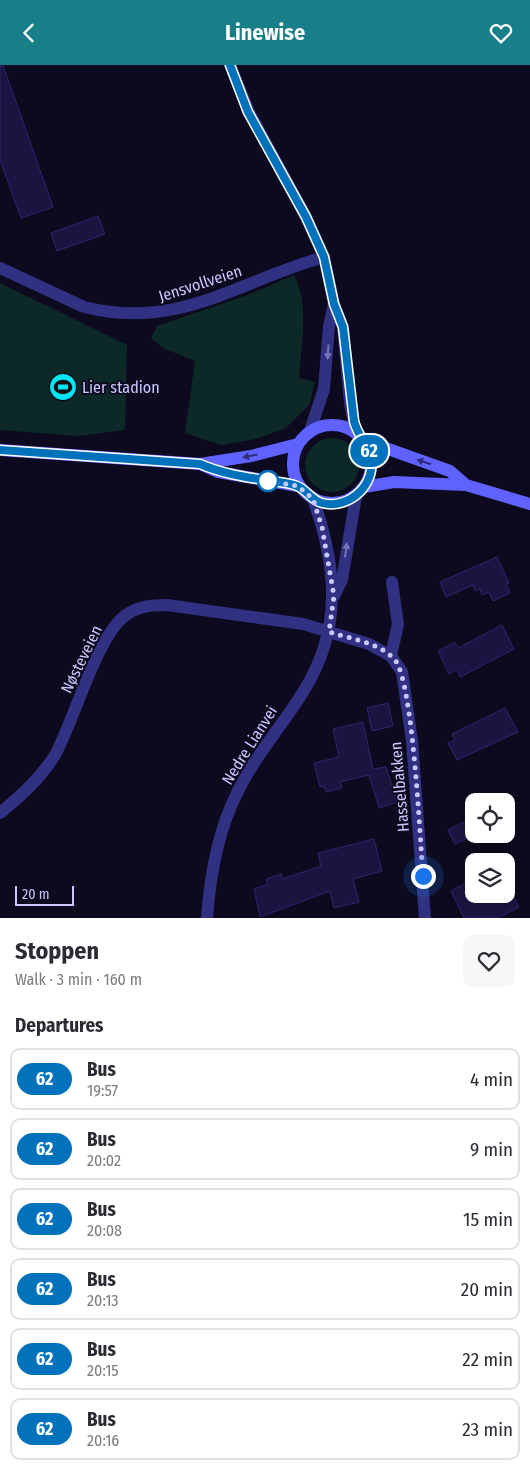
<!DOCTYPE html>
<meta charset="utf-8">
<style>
body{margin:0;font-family:"Fira Sans Condensed",sans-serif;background:#f7f7f7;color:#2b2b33;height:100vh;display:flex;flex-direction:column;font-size:19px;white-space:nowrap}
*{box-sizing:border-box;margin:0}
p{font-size:16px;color:#7c7c81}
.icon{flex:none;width:28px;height:28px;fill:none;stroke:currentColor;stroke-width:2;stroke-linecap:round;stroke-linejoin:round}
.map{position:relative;height:853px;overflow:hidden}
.panel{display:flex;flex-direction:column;background:#fff;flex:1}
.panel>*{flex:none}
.badge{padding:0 10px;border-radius:16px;font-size:18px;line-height:32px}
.tools{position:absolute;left:465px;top:728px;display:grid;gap:10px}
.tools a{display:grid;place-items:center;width:50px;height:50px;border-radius:10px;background:#fff;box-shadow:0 2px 12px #0003;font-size:25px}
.scale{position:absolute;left:15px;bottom:12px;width:59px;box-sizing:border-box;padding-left:5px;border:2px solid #cbc8ff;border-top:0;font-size:14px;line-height:18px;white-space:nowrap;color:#cbc8ff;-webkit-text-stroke:4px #0d0a1f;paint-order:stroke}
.you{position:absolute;width:25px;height:25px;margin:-12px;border:4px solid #fff;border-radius:50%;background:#1a73e8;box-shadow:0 0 0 8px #1a73e833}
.map>.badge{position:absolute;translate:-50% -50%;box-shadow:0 0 0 2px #fff}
h2{padding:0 15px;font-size:19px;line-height:45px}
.round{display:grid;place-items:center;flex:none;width:52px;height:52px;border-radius:10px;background:#f7f7f7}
.overview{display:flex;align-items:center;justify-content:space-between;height:85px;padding:0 15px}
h1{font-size:24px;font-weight:700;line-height:38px}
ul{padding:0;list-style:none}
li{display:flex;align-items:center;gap:15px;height:62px;margin:0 10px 8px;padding:0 5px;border:2px solid #e1e1e2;border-radius:10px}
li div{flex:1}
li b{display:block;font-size:19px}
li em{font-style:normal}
li .badge{min-width:55px;font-weight:700;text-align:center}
header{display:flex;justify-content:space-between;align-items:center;height:65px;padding:0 15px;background:#187f89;color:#fff;font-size:22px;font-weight:700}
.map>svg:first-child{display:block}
</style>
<header><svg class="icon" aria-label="back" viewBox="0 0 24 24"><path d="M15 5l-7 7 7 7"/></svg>Linewise<svg class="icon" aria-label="heart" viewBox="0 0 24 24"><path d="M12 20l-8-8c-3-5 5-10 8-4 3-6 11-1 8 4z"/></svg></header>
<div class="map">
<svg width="530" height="853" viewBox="0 0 530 853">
<rect width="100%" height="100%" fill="#0d0a1f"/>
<path fill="#0d2927" d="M 294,210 C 310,240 301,281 299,313 L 315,317 L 309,340 L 286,363 L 256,374 L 221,380 L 185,368 L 195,296 L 163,283 L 151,273 L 157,261 L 245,231 Z
M 0,218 L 127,280 L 125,365 L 78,371 L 0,365 Z
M305 400a27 27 0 1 1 54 0a27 27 0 1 1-54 0Z"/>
<path fill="#1b1441" stroke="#30246f" d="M 0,0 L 3,0 L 53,142 L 21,153 L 0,95 Z
M 98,151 L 105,169 L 57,186 L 51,168 Z
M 497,492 L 509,518 L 506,519 L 510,528 L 493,536 L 489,527 L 482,530 L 480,524 L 475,526 L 473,520 L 446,532 L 440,517 Z
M 502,560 L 514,584 L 460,612 L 457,604 L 449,609 L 438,586 L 455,577 L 458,583 Z
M 388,638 L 393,661 L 372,666 L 367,643 Z
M 505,643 L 518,667 L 457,695 L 448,678 L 455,675 L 452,669 Z
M 363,657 L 373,704 L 386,702 L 397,737 L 379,743 L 369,710 L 340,717 L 342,723 L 326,727 L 324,721 L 320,722 L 314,698 L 339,692 L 333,664 Z
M 474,752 L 474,770 L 455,779 L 448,765 Z
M 374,774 L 382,806 L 353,814 L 359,837 L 334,843 L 330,826 L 260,852 L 254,824 L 268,819 L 266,814 L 281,809 L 282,814 L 321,801 L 318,788 Z
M 466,818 L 472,829 L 512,829 L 519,842 L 498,853 L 464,853 L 451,826 Z"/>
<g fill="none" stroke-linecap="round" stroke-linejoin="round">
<path stroke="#303182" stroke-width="12" d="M 0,203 L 84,242 C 179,266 238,216 324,192
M 392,517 L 398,559 L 391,591 L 402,607 L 412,676 L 425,853
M 334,531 L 342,515 L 356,431
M 0,748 C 21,731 41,713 55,690 C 74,656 97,570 126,550 C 138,541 153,540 167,540 L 303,559 L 369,579 L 391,591
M 207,853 C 210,811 218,766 237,728 C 255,691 282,661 303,627 C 343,564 337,501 313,434"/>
<path stroke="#303182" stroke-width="12" d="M 230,0 L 249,47 L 306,152 L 324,192 L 334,239 L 343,262 L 350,338 L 356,368
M 310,366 L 324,324 L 329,261 L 334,239"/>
<path stroke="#5f62ff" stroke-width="12" d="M293 399a39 39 0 1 1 78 0a39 39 0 1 1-78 0Z
M 363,375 L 450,406 L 466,420
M 0,385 L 200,399 L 251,391 L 298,379
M 200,399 L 218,407 L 298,421
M 364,422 L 394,417 L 466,420 L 530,439"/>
</g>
<defs><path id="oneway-solid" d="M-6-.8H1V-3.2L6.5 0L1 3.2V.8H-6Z" transform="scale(1.25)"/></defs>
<g fill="#7675ba">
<use href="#oneway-solid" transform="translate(328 287) rotate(94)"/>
<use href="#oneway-solid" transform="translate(346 485) rotate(-82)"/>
</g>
<g fill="#2e2d79">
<use href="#oneway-solid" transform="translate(250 391) rotate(169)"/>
<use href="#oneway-solid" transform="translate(424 397) rotate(-162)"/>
</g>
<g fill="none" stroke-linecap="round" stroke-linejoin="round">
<g stroke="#fff" stroke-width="11">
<path id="line" d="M 0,385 L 200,399 C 223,409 246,412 271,416 C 279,417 290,418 297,421 C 307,425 311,435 322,438 C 350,445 378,418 370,390 C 366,377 357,369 354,356 L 343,262 L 334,239 L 324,192 L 306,152 L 248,47 L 230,0"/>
</g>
<use href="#line" stroke="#0072bc" stroke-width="8"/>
<path stroke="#cbc8ff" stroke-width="5" stroke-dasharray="0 9" d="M 268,416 L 298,421 L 313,434 L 322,462 L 334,531 L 329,567 C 351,574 379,577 395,595 C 413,616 420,775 423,811"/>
</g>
<defs>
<g id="stadium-disc" transform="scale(1.4375)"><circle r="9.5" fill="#00e5f3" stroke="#0d0a1f"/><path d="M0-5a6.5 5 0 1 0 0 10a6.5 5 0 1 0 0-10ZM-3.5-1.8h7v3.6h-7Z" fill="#111"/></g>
</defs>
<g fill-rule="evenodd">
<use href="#stadium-disc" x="63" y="322"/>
</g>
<circle fill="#fff" stroke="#0072bc" stroke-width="2.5" cx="268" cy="416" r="10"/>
<g text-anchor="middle" stroke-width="4" stroke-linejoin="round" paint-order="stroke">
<g font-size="16" fill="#cbc8ff" stroke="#0d0a1f">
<text transform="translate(200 218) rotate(-18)" y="6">Jensvollveien</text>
<text transform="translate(81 594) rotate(-64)" y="6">Nøsteveien</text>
<text transform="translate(249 680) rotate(-58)" y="6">Nedre Lianvei</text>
<text transform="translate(399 722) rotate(-95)" y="6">Hasselbakken</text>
</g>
<g font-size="16" fill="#cbc8ff" stroke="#0d0a1f" text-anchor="start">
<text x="82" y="328">Lier stadion</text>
</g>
</g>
</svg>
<div class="tools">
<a><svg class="icon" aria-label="locate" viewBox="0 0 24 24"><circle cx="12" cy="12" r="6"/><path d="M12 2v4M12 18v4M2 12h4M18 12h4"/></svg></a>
<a><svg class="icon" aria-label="layers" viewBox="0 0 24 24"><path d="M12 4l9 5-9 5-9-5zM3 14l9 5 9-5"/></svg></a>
</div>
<div class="scale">20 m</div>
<div class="you" style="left:423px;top:811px"></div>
<b class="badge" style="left:369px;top:386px;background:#0072bc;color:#fff">62</b>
</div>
<section class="panel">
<div class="overview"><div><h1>Stoppen</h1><p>Walk · 3 min · 160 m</p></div><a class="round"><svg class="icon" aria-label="heart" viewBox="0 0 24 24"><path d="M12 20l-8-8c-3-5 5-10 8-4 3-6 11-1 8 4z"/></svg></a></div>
<h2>Departures</h2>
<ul>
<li><span class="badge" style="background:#0072bc;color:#fff">62</span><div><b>Bus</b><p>19:57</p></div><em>4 min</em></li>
<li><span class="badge" style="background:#0072bc;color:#fff">62</span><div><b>Bus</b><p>20:02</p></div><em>9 min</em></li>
<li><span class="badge" style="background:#0072bc;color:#fff">62</span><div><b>Bus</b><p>20:08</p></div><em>15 min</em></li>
<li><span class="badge" style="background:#0072bc;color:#fff">62</span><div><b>Bus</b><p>20:13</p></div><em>20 min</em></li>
<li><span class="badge" style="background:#0072bc;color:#fff">62</span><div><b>Bus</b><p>20:15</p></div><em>22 min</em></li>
<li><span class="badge" style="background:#0072bc;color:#fff">62</span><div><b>Bus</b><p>20:16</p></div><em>23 min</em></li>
</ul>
</section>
